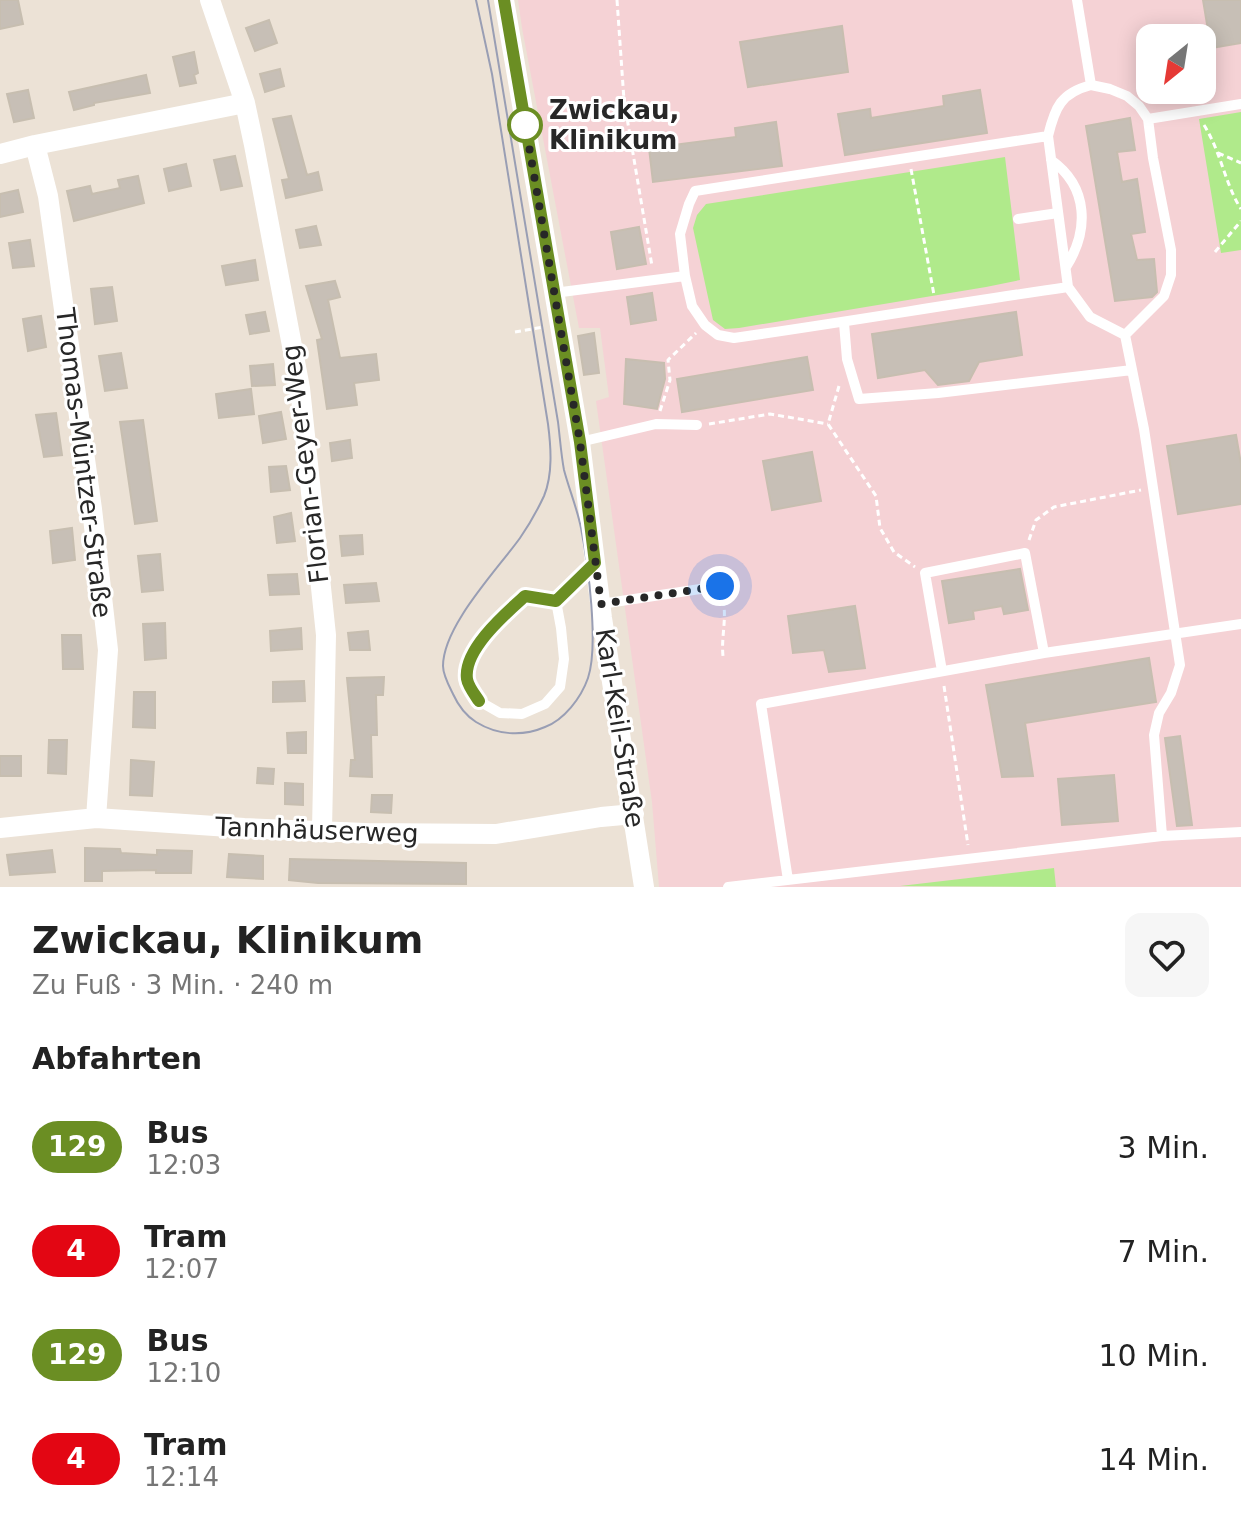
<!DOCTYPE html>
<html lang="de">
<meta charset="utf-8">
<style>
body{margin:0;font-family:"DejaVu Sans",sans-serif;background:#f6f6f6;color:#222;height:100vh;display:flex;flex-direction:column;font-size:30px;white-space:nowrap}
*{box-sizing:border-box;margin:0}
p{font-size:26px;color:#767676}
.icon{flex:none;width:44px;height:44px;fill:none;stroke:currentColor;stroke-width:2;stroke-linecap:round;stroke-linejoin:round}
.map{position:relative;height:887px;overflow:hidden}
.sheet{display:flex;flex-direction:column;background:#fff;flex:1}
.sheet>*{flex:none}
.badge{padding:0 16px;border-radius:26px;font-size:28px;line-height:52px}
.needle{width:52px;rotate:210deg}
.fabs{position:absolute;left:1136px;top:24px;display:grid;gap:16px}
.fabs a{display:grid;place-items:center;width:80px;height:80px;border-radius:16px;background:#fff;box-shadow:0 4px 20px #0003;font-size:40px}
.you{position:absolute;width:40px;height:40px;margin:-20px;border:6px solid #fff;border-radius:50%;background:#1a73e8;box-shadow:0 0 0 12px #1a73e833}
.map>.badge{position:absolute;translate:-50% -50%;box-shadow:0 0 0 4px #fff}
h2{padding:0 32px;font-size:30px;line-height:72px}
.round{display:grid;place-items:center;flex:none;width:84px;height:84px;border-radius:16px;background:#f6f6f6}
.summary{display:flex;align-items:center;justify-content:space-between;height:136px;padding:0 32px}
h1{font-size:38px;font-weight:700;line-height:60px}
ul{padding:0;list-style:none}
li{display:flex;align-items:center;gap:24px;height:104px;padding:0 32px}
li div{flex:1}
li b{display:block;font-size:30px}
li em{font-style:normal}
li .badge{min-width:88px;font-weight:700;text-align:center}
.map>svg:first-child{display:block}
</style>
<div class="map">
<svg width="1241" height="887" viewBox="0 0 1241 887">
<rect width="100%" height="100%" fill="#ece2d6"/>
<path fill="#f5d2d5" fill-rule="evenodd" d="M 518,0 L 1241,0 L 1241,887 L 1056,887 L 1053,868 L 900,887 L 659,887 L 652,802 L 596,401 L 609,397 L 600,328 L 579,328 L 522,28 ZM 1150,38 L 1202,38 L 1202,90 L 1150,90 Z"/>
<path fill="#b0ea8b" d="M 1241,112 L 1241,250 L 1221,253 L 1199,119 Z
M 1005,157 L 1020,280 L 986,287 L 739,328 L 725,329 L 713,320 L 693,228 L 697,215 L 706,204 Z
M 1054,868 L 1056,887 L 900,886 Z"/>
<path fill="#c7bfb6" stroke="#c7beb0" stroke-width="2" d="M 0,0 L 18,0 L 23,24 L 0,29 Z
M 1203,0 L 1241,0 L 1241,43 L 1211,48 Z
M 269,20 L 277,43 L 255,51 L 246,28 Z
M 842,26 L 848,72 L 748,87 L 740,42 Z
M 194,52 L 198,73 L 194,75 L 196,83 L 180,86 L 173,57 Z
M 280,69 L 284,86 L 265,92 L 260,74 Z
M 146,75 L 150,93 L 94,103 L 94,105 L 74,110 L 69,92 Z
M 28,90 L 34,118 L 14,122 L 7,94 Z
M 980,90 L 987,133 L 845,155 L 838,114 L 870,109 L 871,118 L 944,106 L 943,96 Z
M 291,116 L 307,175 L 318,172 L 322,190 L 286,198 L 282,180 L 289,179 L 273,119 Z
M 1130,118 L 1135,150 L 1117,152 L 1122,182 L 1137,179 L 1145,232 L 1131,234 L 1137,260 L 1154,259 L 1157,292 L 1152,297 L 1115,301 L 1086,126 Z
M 776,122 L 782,166 L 653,182 L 649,148 L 736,137 L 735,128 Z
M 235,156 L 242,186 L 221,190 L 214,160 Z
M 186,164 L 191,186 L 169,191 L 164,169 Z
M 138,176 L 144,203 L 74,221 L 67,191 L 90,186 L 92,194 L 120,188 L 118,180 Z
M 18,190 L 23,212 L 0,217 L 0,194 Z
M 316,226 L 321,245 L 300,248 L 296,230 Z
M 639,227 L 646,264 L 617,269 L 611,232 Z
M 30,240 L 34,266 L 13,268 L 9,243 Z
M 255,260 L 258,280 L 226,285 L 222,266 Z
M 335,281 L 340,297 L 328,300 L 340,358 L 376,354 L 379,380 L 354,383 L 357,405 L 327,409 L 317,340 L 322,339 L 306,286 Z
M 112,287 L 117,321 L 95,324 L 91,289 Z
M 652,293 L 656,320 L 631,324 L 627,297 Z
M 265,312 L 269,331 L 250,334 L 246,315 Z
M 1016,312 L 1022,355 L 979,362 L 969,381 L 938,385 L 925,370 L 878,378 L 872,334 Z
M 41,316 L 46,347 L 28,351 L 23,319 Z
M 594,333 L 599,373 L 584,375 L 578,336 Z
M 121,353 L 127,388 L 105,391 L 99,356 Z
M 807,357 L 813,390 L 682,412 L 677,379 Z
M 626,359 L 664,363 L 665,379 L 657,409 L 624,404 Z
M 273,364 L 275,385 L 252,386 L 250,366 Z
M 251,389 L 254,414 L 219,418 L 216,394 Z
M 281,412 L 286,439 L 263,443 L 259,416 Z
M 56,413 L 62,455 L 44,457 L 36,415 Z
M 143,420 L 157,521 L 135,524 L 120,422 Z
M 1236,435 L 1241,464 L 1241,504 L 1178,514 L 1167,446 Z
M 350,440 L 352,458 L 332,461 L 330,443 Z
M 812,452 L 821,501 L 772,510 L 763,461 Z
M 286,466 L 290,490 L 271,492 L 269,467 Z
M 291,513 L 295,541 L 277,543 L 274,517 Z
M 72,528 L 75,560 L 53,563 L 50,531 Z
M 362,535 L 363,554 L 342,556 L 340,536 Z
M 160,554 L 163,590 L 142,592 L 138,556 Z
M 1020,569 L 1028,610 L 1004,614 L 1002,606 L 973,611 L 974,619 L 949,623 L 942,581 Z
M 297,574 L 299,594 L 270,595 L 268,575 Z
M 376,583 L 379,601 L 346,603 L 344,585 Z
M 855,606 L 865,668 L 829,672 L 824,650 L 793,653 L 788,616 Z
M 165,623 L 166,658 L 145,660 L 143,624 Z
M 301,628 L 302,649 L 271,651 L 270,631 Z
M 368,631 L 370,650 L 350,650 L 348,633 Z
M 62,635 L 81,635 L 83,669 L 63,669 Z
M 1149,658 L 1156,702 L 1025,723 L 1033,776 L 1002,777 L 986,685 Z
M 384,677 L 383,695 L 376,695 L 377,735 L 371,735 L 372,777 L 350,776 L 351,760 L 355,760 L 347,678 Z
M 304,681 L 305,701 L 273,702 L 273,682 Z
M 134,692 L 155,692 L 155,728 L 133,727 Z
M 306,732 L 306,753 L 288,753 L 287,733 Z
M 1180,736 L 1192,825 L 1177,826 L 1165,738 Z
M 49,740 L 67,740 L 66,774 L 48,773 Z
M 0,756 L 21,756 L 21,776 L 0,776 Z
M 131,760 L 154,762 L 152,796 L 130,795 Z
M 258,768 L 274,769 L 273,784 L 257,783 Z
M 1114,775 L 1118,821 L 1062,825 L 1058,779 Z
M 285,783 L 303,784 L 303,805 L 285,804 Z
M 372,795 L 392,795 L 391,813 L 371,812 Z
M 85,848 L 120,849 L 121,853 L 157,855 L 157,850 L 192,851 L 191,873 L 156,873 L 156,870 L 102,871 L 102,881 L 85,881 Z
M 52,850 L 55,872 L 10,875 L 7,855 Z
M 229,854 L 263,856 L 263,879 L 227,877 Z
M 290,859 L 466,863 L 466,884 L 318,883 L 289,880 Z"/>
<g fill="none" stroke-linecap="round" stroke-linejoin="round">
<path stroke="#fff" stroke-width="3" stroke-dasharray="6 4" stroke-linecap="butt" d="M 617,0 L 624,100 L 652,266
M 1204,125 C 1221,152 1225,184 1241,209
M 1218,153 L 1241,163
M 911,169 L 934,295
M 1215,252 L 1241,221
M 515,332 L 544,327
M 839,386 L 828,424 L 876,496 L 880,528 L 894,552 L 915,567
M 660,411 L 670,380 L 668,360 L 696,333
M 709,424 L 770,414 L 828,424
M 1029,540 L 1036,520 L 1054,507 L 1141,490
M 723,600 C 727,619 721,637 723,656
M 944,686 L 968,845"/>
<path stroke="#fff" stroke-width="10" d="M 1077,0 L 1091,85 C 1061,93 1055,107 1048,136 L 1068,287 L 1090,317 L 1125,335
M 1091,85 L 1110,89 L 1127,96 L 1139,106 L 1148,119 L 1153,158 L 1171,250 L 1171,275 L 1164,296 L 1125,335
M 1148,119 L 1241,104
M 1048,136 L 695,191 L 689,204 L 680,234 L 685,276 L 692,306 L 705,325 L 718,335 L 734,338 C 846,322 957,303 1068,287
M 1051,160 C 1089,187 1089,231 1066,267
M 1018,219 L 1058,213
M 554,293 L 685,276
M 844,323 L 847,359 L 859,399 L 938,393 L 1132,370
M 1125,335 L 1144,429 L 1180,665 L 1171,693 L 1159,713 L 1154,735 L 1162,836
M 580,442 L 656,424 L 697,425
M 525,596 L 556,601 L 561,628 L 564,659 L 560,687 L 545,704 L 522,714 L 500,713 L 479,701 L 466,681 L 468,660 L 504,615 Z
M 556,601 L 594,564
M 601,604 L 720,586
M 942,671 L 925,573 L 1025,553 L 1044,653
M 788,880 L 761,704 L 1044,653 L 1241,624
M 728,887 L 1162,836 L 1241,832"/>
<path stroke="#fff" stroke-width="20" d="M 210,0 L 245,103 L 254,145 L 300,388 L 326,635 L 322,830
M 504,0 L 580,442 L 602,618 L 644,887
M 35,145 L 245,103
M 0,154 L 35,145 L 48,196 L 92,509 L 108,650 L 96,818
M 0,828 L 96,818 L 244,828 L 365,833 L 496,834 L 601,817 L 634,814"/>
<path stroke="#999eb4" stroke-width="2" d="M 476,0 L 492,74 L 548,424 C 551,447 553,474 544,496 C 537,511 529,525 520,538 C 497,570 443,626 443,666 C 443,675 449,686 453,694 C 458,705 465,715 476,722 C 497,735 522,737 545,727 C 564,720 581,698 588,678 C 599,645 588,564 581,528 C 577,508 569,489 564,470 C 561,454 560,438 558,422 L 488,0"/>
</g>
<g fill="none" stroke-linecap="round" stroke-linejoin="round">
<g stroke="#fff" stroke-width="18">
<path id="line" d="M 479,701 C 475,695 468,686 467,679 C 463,650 505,614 525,596 L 556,601 L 595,563 L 580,442 L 504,0"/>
</g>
<use href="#line" stroke="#6b8e23" stroke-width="12"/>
<path stroke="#272727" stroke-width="8" stroke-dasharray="0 14.4" d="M 525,125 L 525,123 L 580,442 L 601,604 L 720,586"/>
</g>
<circle fill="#fff" stroke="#6b8e23" stroke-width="4" cx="525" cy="125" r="16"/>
<g text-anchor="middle" stroke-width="6" stroke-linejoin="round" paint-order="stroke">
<g font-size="26" font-weight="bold" fill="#272727" stroke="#fff" text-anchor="start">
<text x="549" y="119">Zwickau,<tspan x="549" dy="30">Klinikum</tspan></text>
</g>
<g font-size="26" fill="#272727" stroke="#fff">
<text transform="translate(84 463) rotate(83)" y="9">Thomas-Müntzer-Straße</text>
<text transform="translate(305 464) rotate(-97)" y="9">Florian-Geyer-Weg</text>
<text transform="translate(620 728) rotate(81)" y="9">Karl-Keil-Straße</text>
<text transform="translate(317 830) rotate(2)" y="9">Tannhäuserweg</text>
</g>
</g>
</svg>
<div class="fabs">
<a><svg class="needle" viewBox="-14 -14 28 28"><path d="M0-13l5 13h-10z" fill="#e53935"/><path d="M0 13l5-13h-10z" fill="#767676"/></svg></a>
</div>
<div class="you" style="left:720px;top:586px"></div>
</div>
<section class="sheet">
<div class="summary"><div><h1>Zwickau, Klinikum</h1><p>Zu Fuß · 3 Min. · 240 m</p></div><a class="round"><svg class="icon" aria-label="heart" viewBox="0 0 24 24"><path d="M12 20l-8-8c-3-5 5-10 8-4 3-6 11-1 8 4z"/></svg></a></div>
<h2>Abfahrten</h2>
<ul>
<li><span class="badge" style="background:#6b8e23;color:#fff">129</span><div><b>Bus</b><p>12:03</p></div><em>3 Min.</em></li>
<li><span class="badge" style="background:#e30613;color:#fff">4</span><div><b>Tram</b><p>12:07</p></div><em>7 Min.</em></li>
<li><span class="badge" style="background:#6b8e23;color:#fff">129</span><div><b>Bus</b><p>12:10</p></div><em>10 Min.</em></li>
<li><span class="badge" style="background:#e30613;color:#fff">4</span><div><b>Tram</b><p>12:14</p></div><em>14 Min.</em></li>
</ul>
</section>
